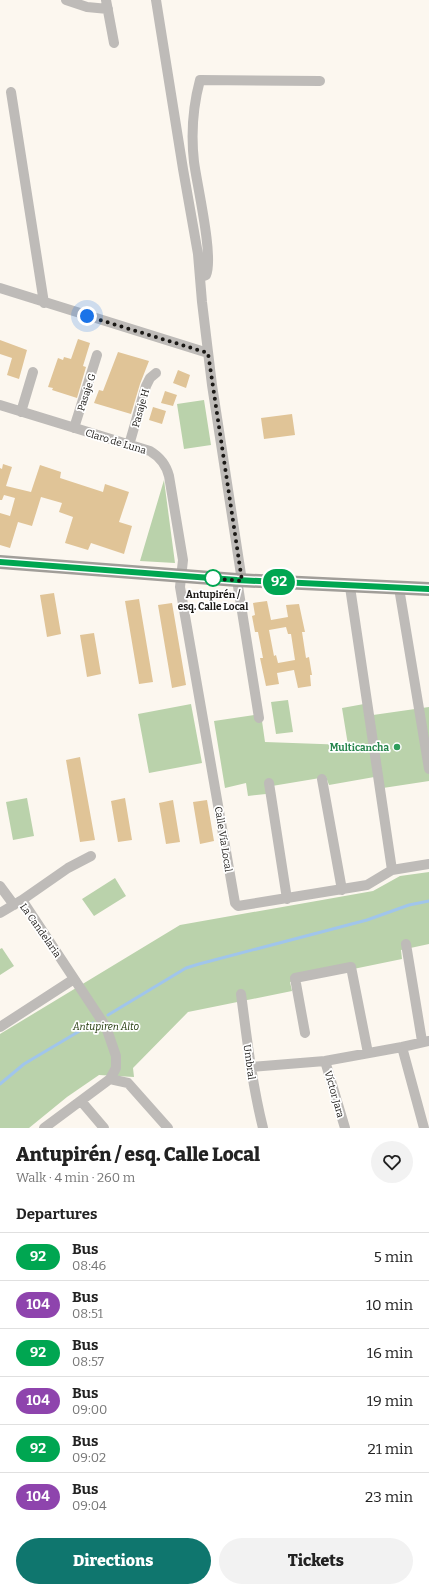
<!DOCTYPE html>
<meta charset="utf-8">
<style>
body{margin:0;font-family:Bitter,serif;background:#f2f2f2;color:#222;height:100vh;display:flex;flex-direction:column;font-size:15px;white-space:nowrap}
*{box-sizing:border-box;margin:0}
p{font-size:13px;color:#767676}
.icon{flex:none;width:22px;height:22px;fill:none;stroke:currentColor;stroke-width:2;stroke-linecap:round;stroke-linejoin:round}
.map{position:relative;height:1128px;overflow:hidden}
.side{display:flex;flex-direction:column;background:#fff;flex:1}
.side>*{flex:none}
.badge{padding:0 8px;border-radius:13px;font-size:14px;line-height:26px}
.you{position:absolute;width:20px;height:20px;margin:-10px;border:3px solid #fff;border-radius:50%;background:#1a73e8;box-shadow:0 0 0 6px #1a73e833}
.map>.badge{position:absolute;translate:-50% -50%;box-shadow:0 0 0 2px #fff}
h2{padding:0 16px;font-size:15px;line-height:36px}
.round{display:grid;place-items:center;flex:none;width:42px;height:42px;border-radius:21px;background:#f2f2f2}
.head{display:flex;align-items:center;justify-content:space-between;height:68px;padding:0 16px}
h1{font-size:19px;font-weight:800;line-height:30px}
.button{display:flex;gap:8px;margin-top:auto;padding:8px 16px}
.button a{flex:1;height:46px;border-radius:24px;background:#0f766e;color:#fff;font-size:16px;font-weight:800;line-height:46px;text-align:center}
.button a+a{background:#f2f2f2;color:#222}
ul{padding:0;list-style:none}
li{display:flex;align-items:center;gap:12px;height:48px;padding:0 16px;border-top:1px solid #e0e0e0}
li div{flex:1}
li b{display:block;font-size:15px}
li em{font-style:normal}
li .badge{min-width:44px;font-weight:700;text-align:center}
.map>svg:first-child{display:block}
</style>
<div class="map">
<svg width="429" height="1128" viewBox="0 0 429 1128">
<rect width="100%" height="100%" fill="#fcf7ef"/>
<path fill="#bad2ab" d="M 204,400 L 211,445 L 184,449 L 177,404 Z
M 164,480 L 175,563 L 140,561 Z
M 288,700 L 293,732 L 276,734 L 271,702 Z
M 191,704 L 202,763 L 149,773 L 138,714 Z
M 364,704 L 366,716 L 429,707 L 429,781 L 383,788 L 380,776 L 329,785 L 326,777 L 266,787 L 266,794 L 248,796 L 246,783 L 225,788 L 214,721 L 261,714 L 265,742 L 348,745 L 342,708 Z
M 27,798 L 34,836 L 13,840 L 6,802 Z
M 429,872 L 429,944 L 401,950 L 402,959 L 290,982 L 292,991 L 188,1012 L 133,1068 L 134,1077 L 99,1075 L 67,1097 L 29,1128 L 0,1128 L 0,1034 L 180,925 L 373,891 L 400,876 Z
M 115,878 L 126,896 L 94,916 L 82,899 Z
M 2,948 L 14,966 L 0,975 L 0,949 Z"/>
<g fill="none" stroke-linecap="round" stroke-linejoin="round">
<path stroke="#a0c5eb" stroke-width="3" d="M 108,1015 L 186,968 L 199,964 L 367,920 L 409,905 L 429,901
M 0,1084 L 24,1064 L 93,1023"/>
</g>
<path fill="#e0c497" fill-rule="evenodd" d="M 78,339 L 90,343 L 83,366 L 86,367 L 77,398 L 52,390 L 53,388 L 48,387 L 58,358 L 63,360 L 64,357 L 71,359 Z
M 0,340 L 27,350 L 19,379 L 7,375 L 12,358 L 0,354 Z
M 118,352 L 149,361 L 140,384 L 131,414 L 94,403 L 99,390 L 103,391 Z
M 178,370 L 190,375 L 186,388 L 173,383 Z
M 165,391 L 177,395 L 173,406 L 161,403 Z
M 153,407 L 166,411 L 162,424 L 149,420 Z
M 292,414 L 295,435 L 264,439 L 261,418 Z
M 3,464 L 12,467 L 6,486 L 31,492 L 40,465 L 61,472 L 60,478 L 103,492 L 105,484 L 129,492 L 119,522 L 132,526 L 124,554 L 91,543 L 88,550 L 65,543 L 73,517 L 59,512 L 62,503 L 41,497 L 32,526 L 18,522 L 10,548 L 0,545 L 0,513 L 10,516 L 15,498 L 4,495 L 2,500 L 0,500 L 0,468 L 2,469 Z
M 54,593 L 61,634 L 47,637 L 40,595 Z
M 139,599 L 153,682 L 139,684 L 125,601 Z
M 267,601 L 271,620 L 288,617 L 286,605 L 299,604 L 305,632 L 302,632 L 306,658 L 309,657 L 312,675 L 310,675 L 311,686 L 298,688 L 294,670 L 277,673 L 279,684 L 266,686 L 260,658 L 263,658 L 258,632 L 255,632 L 252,616 L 255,615 L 253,603 ZM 286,627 L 288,634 L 291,634 L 295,660 L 278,663 L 276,655 L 274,656 L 269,630 Z
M 172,603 L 186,685 L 172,688 L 158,605 Z
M 94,633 L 101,674 L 87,677 L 80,635 Z
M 80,757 L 95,840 L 80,842 L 66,760 Z
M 125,798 L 132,840 L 118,842 L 111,801 Z
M 173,800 L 180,842 L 166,844 L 159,803 Z
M 207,800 L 214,841 L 200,844 L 193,802 Z"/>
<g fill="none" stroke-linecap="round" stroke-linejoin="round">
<path stroke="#bebbb8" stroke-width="10" d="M 66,0 L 87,7 L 108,9
M 106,0 L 114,43
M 156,0 L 183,169 L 198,254 L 202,302 L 212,385 L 242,581
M 11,92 L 44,303
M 201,277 L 206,275 C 214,258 197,185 194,162 C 191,135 193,106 200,80 L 320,81
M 0,288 L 208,353
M 0,405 L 150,451 C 160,457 166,464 169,476 L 183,560 L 180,587 L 235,903 L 238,906 L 367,885 L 392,870 L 429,864
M 21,412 L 33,372
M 74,428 L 97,355
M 129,445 L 146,386 L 150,378 L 156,373
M 237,580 L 259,718
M 350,587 L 392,870
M 399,588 L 429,769
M 322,779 L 342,890
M 269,783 L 287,899
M 0,886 L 14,905
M 22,900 L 68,868 L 91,856
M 0,913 L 22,900 L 106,1027 L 116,1056 L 116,1068 L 110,1079 L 44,1128
M 406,944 L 422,1041
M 241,994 C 247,1039 252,1084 263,1128
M 0,1027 L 74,979
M 305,1033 L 295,978 L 351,967 L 368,1053
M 402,1047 L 424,1128
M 325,1061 L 345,1128
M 251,1067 L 325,1061 L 402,1047 L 429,1041
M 110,1079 L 128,1083 L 168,1128
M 81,1101 L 104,1128"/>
<path stroke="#a19e99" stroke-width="14" d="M 0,562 L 237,580 L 429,589"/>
</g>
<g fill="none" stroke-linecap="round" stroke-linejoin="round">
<g stroke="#fff" stroke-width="9">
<path id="line" d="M 0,562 L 237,580 L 429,589"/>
</g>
<use href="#line" stroke="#00a651" stroke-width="6"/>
<path stroke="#1b1916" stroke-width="4" stroke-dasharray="0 7.2" d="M 87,316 L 208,353 L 242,581 L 209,578 L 213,578"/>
</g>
<circle fill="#fff" stroke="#00a651" stroke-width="2" cx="213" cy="578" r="8"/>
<circle fill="#2e9e5b" stroke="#fff" stroke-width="1.5" cx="397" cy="747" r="4"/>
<g text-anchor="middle" stroke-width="3.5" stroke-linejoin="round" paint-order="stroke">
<g font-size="10" fill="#1b1916" stroke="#fff">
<text transform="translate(86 392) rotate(-72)" y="4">Pasaje G</text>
<text transform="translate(140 408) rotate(-74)" y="4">Pasaje H</text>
<text transform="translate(116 441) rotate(17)" y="4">Claro de Luna</text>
<text transform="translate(224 839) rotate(81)" y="4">Calle Vía Local</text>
<text transform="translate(41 930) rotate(55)" y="4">La Candelaria</text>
<text transform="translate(250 1062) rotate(82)" y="4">Umbral</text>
<text transform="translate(335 1094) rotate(74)" y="4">Víctor Jara</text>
</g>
<g font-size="10" font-weight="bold" fill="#1b1916" stroke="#fff">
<text x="213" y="598">Antupirén /<tspan x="213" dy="12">esq. Calle Local</tspan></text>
</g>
<g font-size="10" font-weight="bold" fill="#27864d" stroke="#fff" text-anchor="end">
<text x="389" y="751">Multicancha</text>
</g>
<g font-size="10" font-style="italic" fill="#183101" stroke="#fff">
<text x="106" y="1030">Antupiren Alto</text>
</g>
</g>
</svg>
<div class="you" style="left:87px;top:316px"></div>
<b class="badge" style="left:279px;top:582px;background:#00a651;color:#fff">92</b>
</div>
<section class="side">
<div class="head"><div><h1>Antupirén / esq. Calle Local</h1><p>Walk · 4 min · 260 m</p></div><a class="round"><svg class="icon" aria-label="heart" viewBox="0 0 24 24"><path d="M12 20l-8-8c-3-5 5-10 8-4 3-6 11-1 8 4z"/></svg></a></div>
<h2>Departures</h2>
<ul>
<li><span class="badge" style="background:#00a651;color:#fff">92</span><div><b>Bus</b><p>08:46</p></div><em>5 min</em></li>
<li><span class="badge" style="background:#8e44ad;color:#fff">104</span><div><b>Bus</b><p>08:51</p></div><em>10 min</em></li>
<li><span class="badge" style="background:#00a651;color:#fff">92</span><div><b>Bus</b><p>08:57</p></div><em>16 min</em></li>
<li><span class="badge" style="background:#8e44ad;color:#fff">104</span><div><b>Bus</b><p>09:00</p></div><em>19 min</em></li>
<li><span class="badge" style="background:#00a651;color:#fff">92</span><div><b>Bus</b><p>09:02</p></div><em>21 min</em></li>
<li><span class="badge" style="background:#8e44ad;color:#fff">104</span><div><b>Bus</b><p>09:04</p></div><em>23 min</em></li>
</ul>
<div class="button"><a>Directions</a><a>Tickets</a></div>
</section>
